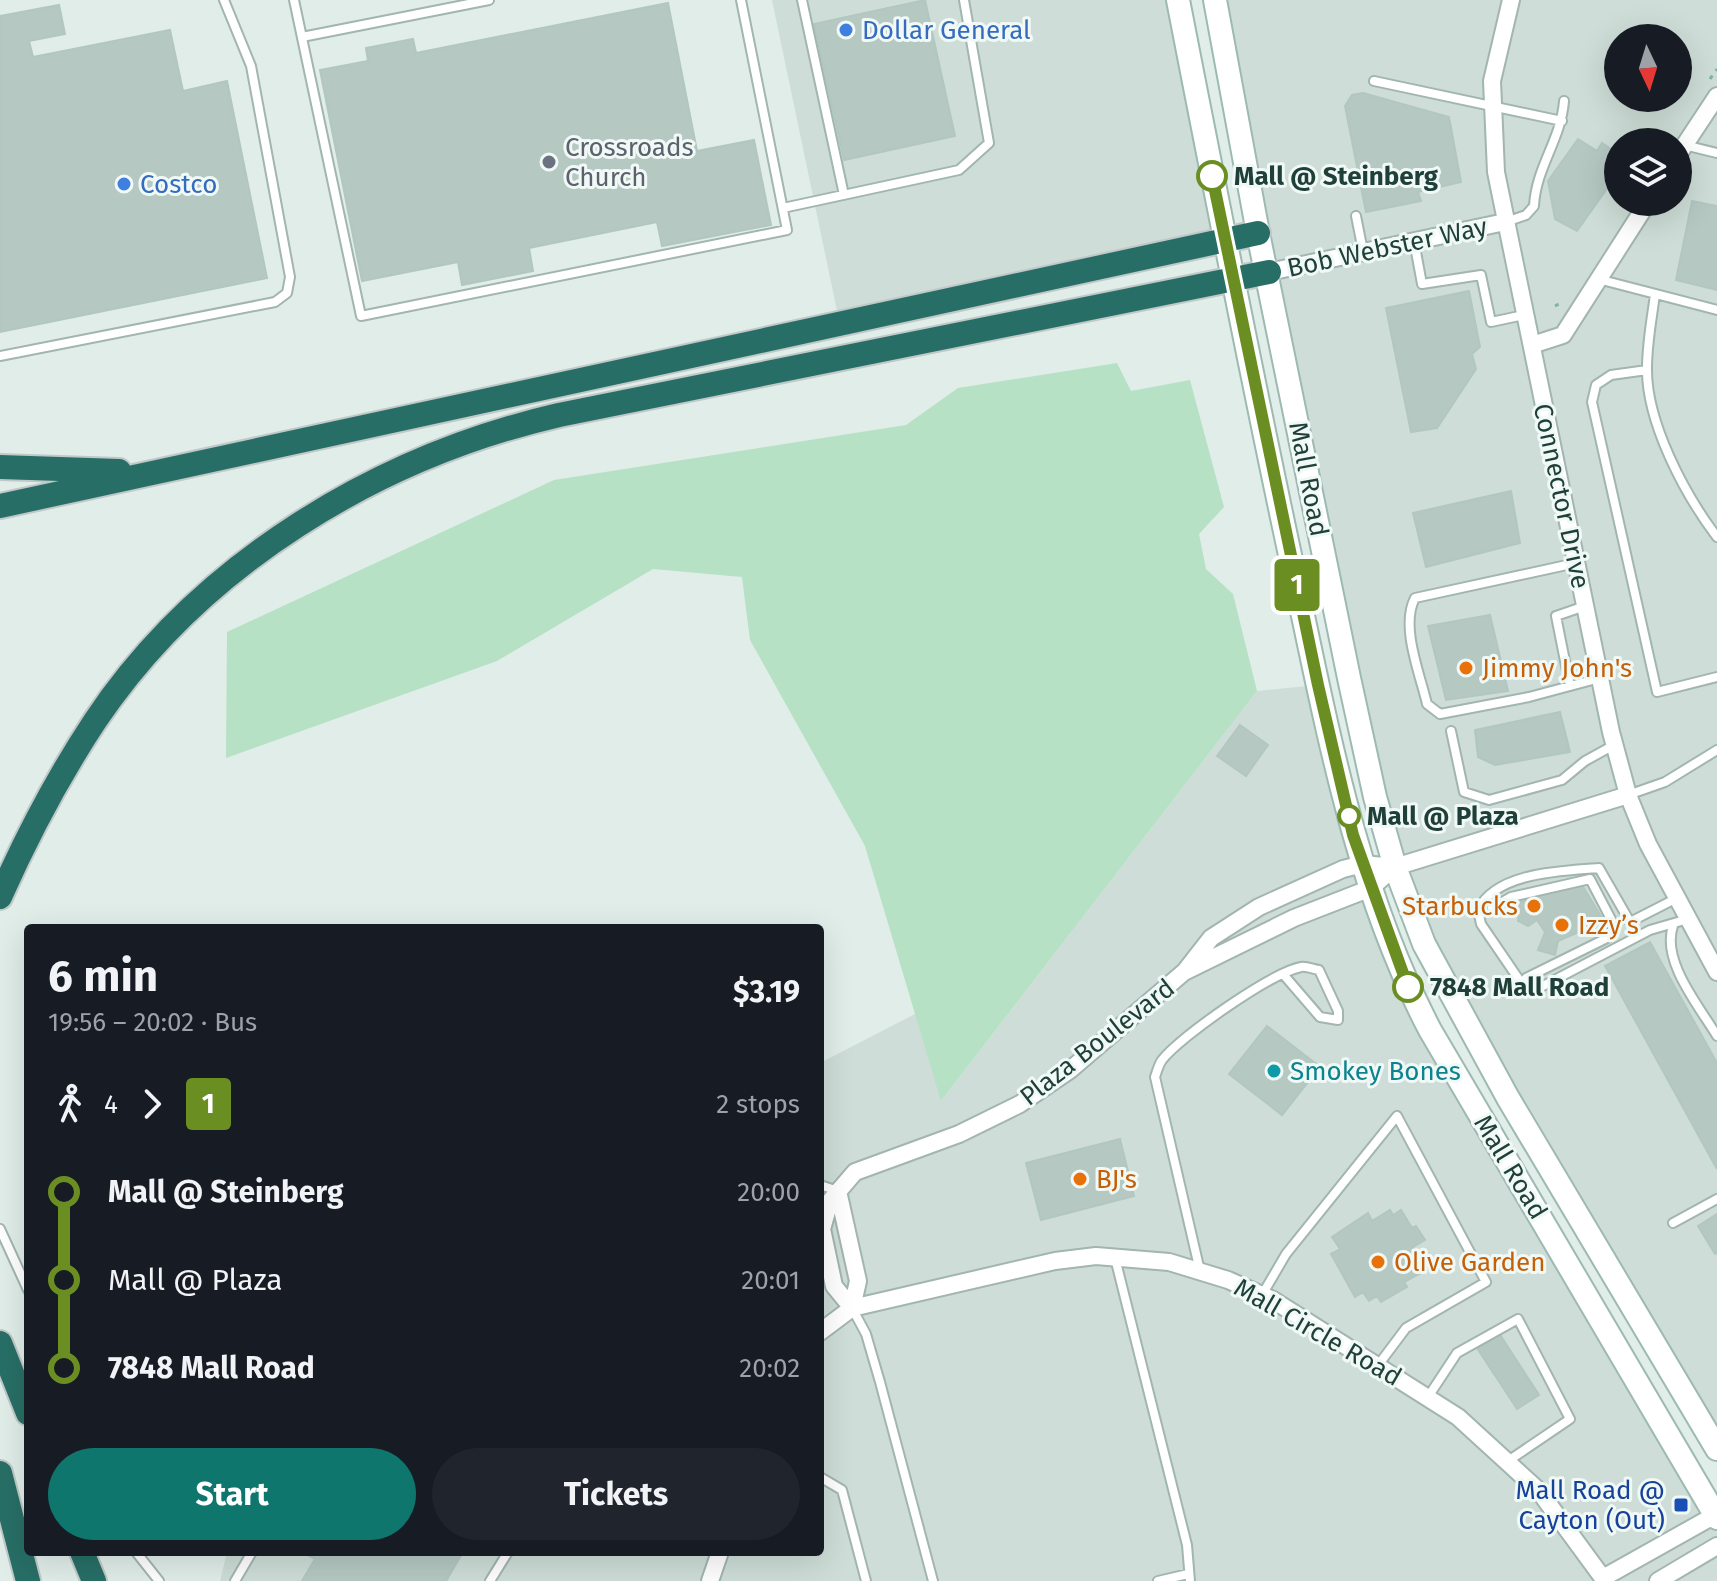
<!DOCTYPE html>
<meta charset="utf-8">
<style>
body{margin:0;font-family:"Fira Sans",sans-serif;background:#20242c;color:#f1f3f6;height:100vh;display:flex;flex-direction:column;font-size:30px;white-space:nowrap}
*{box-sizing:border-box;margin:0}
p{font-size:26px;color:#9ea1a6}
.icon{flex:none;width:44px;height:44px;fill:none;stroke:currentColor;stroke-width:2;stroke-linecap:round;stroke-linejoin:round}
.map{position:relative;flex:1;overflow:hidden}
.sheet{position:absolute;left:24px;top:924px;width:800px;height:632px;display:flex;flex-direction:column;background:#171b24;border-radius:8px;box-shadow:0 8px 32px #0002}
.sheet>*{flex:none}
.badge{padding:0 16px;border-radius:6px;font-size:28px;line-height:52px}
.needle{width:52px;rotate:176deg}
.controls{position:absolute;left:1604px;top:24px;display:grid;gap:16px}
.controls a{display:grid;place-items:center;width:88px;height:88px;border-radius:50%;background:#171b24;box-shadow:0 8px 32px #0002;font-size:40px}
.map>.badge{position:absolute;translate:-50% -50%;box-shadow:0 0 0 4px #fff}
.legs{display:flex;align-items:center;gap:12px;height:88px;padding:0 24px;font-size:26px}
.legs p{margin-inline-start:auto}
.head{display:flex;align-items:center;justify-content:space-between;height:136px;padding:0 24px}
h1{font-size:44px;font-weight:700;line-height:60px}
.cta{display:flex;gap:16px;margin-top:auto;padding:16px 24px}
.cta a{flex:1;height:92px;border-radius:48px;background:#0f766e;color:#fff;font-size:32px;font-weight:700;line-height:92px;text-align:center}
.cta a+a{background:#20242c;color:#f1f3f6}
ul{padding:0 24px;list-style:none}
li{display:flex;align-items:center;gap:28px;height:88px;font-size:30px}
li i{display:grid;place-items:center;width:12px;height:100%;margin:0 10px;background:currentColor}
li i::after{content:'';width:20px;height:20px;margin:-10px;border:6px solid;border-radius:50%;background:#171b24}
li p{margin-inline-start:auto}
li:first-child i{background:linear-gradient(#0000 50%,currentColor 0)}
li:last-child i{background:linear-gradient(currentColor 50%,#0000 0)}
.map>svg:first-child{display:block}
</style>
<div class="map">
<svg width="1717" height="1581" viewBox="0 0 1717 1581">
<rect width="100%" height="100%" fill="#e0ede8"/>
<path fill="#ceddd7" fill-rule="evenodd" d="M 772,0 L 1178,0 L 1224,239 L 840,325 Z
M 1215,0 L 1717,0 L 1717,1449 L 1507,1098 L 1395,867 ZM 1618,38 L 1678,38 L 1678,98 L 1618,98 ZM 1618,142 L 1678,142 L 1678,202 L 1618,202 Z
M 1318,685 L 1401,973 L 1717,1518 L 1717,1581 L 220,1581 L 227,1552 L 820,1552 L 820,1063 L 917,1013 L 942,1100 L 1257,691 Z"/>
<path fill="#b6e1c5" d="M 1117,363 L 1131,391 L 1190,380 L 1224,507 L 1199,534 L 1206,569 L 1233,594 L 1257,691 L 941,1101 L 865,846 L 750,640 L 742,577 L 653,569 L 497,661 L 226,758 L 227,632 L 554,480 L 906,425 L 958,388 Z"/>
<path fill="#b5c8c2" stroke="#b2c7c0" stroke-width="2" d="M 925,0 L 955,136 L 844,160 L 814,24 Z
M 668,3 L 697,151 L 754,140 L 771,225 L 662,246 L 657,222 L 529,248 L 533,271 L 462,285 L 458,262 L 362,281 L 320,70 L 368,61 L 366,48 L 413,39 L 416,53 Z
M 59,5 L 65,34 L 29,41 L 33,57 L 170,30 L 183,91 L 227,81 L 267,278 L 0,332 L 0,16 Z
M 1363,93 L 1449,117 L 1461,182 L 1418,192 L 1421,201 L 1366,212 L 1345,106 L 1352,95 Z
M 1578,139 L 1597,151 L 1602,143 L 1618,154 L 1618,173 L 1577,231 L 1555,219 L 1548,181 Z
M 1692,201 L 1717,206 L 1717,290 L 1676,280 Z
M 1469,291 L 1480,347 L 1472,354 L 1476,369 L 1437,428 L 1411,432 L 1386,308 Z
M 1511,491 L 1520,543 L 1426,567 L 1413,513 Z
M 1490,615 L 1508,691 L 1446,700 L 1428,626 Z
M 1560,712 L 1570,752 L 1495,765 L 1478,757 L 1475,730 Z
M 1240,725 L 1268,745 L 1246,776 L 1217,756 Z
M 1582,885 L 1604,921 L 1558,941 L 1555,955 L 1538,950 L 1545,932 L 1537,920 L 1528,926 L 1518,921 L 1519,904 L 1527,895 Z
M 1650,942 L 1717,1063 L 1717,1169 L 1605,966 Z
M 1267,1026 L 1320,1067 L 1282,1115 L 1229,1074 Z
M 1120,1139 L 1134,1196 L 1041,1220 L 1026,1163 Z
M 1390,1210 L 1393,1215 L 1401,1210 L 1412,1228 L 1416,1226 L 1425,1240 L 1413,1247 L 1426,1270 L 1404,1282 L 1407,1287 L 1381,1302 L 1377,1296 L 1369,1301 L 1363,1292 L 1355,1297 L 1331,1254 L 1340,1249 L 1332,1237 L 1368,1213 L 1372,1221 Z
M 1717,1214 L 1717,1253 L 1715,1254 L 1698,1226 Z
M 1499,1333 L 1539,1395 L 1517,1409 L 1477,1348 Z
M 302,1552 L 463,1552 L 446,1581 L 302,1581 L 315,1559 Z"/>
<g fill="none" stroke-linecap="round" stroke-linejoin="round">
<g stroke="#a2b5b0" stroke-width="12">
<path id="service" d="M 294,0 L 361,316 L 787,230 L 741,0
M 802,0 L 844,195
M 302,37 L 489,0
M 1374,81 L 1562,121
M 1684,145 L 1717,153
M 783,208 L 959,170 L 989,143 L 964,0
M 1356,216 L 1363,251
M 1506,222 L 1526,215 L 1534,206 C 1536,167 1561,140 1564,101
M 1414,241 L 1422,284 L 1481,275 L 1491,322 L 1524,315
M 1598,279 L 1717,310
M 1655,294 C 1652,318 1647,343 1647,368 C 1646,422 1685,495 1717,537
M 0,356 L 275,302 L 287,293 L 290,277 L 251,66 L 224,0
M 1647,370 L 1611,375 L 1596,385 L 1592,402 L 1657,692 L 1717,677
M 1576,563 L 1415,598 C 1400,626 1420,674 1427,704 L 1440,714 L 1529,697 L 1600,678
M 1570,686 L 1556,616 L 1585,606
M 1451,731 L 1464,792 L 1489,800 L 1562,780 L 1585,761 L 1614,745
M 1628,795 L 1665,782 L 1717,750
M 1677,898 L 1630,922 L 1599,868 C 1562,871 1496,872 1478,910 L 1481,924 L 1524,987 L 1541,987 L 1650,930 L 1688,919
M 1492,908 L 1511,897 L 1590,879 L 1614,925 L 1609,937 L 1526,978
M 1673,926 C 1661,961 1699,1006 1717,1036
M 820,1185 L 838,1191
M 1673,1223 L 1717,1199
M 0,1229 L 28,1290
M 1115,1258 L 1187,1545 L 1190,1581
M 1200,1271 L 1155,1077 C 1157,1071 1159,1064 1162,1060 C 1181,1036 1271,973 1301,967 C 1306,966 1313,969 1319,970 L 1338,1011 L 1338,1020 L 1320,1017 L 1283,974
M 1262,1295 L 1286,1254 L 1397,1116 L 1486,1282 L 1406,1328 L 1379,1364
M 852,1308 L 866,1334 L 880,1382 L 933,1581
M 1428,1397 L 1457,1353 L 1518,1319 L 1570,1419 L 1508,1461
M 820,1477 L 842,1490 L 866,1581
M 136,1552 L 159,1581
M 235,1581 L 252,1552
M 490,1581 L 508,1552
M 1158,1581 L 1188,1574"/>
</g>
<g stroke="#a2b5b0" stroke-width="20">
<path id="minor" d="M 1511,0 L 1492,81 L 1496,172 L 1611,732 L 1628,795 L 1648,844 L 1717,972
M 1678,155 L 1717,96
M 1269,272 L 1505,222
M 1532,345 L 1563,335 L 1648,202
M 1186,970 L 1211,938 L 1259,907 L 1343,869 L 1363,864 L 1395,867 L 1628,795
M 838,1191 L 858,1281 L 852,1308
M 852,1308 L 834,1286 L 822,1229 L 830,1201 L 855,1172 L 959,1134 L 1020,1104 L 1070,1070 L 1184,972 L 1294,918 L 1371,888 L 1395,867
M 820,1332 L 852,1308 L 1055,1261 L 1096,1256 L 1169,1262 L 1228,1280 L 1273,1300 L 1458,1417 L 1539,1491 L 1605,1581
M 1603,1578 L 1717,1514
M 710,1581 L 720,1552
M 1658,1581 L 1717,1546"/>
</g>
<g stroke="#9dbab2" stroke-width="26">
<path id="secondary" d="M 1178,0 C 1215,190 1252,379 1293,569 C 1327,726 1355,887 1430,1030 L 1717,1518
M 1215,0 L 1258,233 L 1349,678 L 1375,797 L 1395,867 L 1424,944 L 1508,1098 L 1717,1449"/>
</g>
<g stroke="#c0c9c8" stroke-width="28">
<path id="motorway" d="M 0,467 L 119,471
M 0,506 L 1258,233
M 0,897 C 27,836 58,777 95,721 C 200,564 377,457 559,415 L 1269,272
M 0,1343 L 28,1413
M 0,1473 L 28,1581
M 82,1552 L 94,1581"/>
</g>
<path stroke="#7db4a8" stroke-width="3" stroke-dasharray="4 6" stroke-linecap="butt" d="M 1710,79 L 1717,69
M 1555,306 L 1563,302"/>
<use href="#service" stroke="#fff" stroke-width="8"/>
<use href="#minor" stroke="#fff" stroke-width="16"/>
<use href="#secondary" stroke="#fff" stroke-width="22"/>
<use href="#motorway" stroke="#276f66" stroke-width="24"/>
</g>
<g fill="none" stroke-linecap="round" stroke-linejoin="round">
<g stroke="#fff" stroke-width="18">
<path id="line-1" d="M 1212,176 L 1318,685 L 1353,835 L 1408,987"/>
</g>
<use href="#line-1" stroke="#6b8e23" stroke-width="12"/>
</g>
<g fill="#3f7fe0" stroke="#f1f9f6" stroke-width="3">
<circle cx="846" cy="30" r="8"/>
<circle cx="124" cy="184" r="8"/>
</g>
<circle fill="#6b7280" stroke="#f1f9f6" stroke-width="3" cx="549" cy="162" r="8"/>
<g fill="#fff" stroke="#6b8e23" stroke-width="4">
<circle cx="1212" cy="176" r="14"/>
<circle cx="1349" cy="816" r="10"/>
<circle cx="1408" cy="987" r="14"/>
</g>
<g fill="#e8710a" stroke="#f1f9f6" stroke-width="3">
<circle cx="1466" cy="668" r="8"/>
<circle cx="1534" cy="906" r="8"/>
<circle cx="1562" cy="925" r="8"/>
<circle cx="1080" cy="1179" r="8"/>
<circle cx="1378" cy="1262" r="8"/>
</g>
<circle fill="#0f9aa8" stroke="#f1f9f6" stroke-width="3" cx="1274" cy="1071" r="8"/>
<rect fill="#1a4fb4" stroke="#f1f9f6" stroke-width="3" x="1673" y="1497" width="16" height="16" rx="4"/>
<g text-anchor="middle" stroke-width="6" stroke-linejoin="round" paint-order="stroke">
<g font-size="26" fill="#366cbe" stroke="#f1f9f6" text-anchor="start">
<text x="862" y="39">Dollar General</text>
<text x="140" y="193">Costco</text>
</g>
<g font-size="26" fill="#5b616d" stroke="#f1f9f6" text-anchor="start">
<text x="565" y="156">Crossroads<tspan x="565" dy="30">Church</tspan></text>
</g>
<g font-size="26" font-weight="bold" fill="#1f3f39" stroke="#f1f9f6" text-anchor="start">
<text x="1234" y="185">Mall @ Steinberg</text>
<text x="1367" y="825">Mall @ Plaza</text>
<text x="1430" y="996">7848 Mall Road</text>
</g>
<g font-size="26" fill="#1f3f39" stroke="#f1f9f6">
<text transform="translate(1387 247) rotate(-12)" y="9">Bob Webster Way</text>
<text transform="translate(1309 479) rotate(79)" y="9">Mall Road</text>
<text transform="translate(1562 496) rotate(78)" y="9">Connector Drive</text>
<text transform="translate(1097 1042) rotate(-38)" y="9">Plaza Boulevard</text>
<text transform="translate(1511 1167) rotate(59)" y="9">Mall Road</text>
<text transform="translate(1318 1332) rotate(30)" y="9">Mall Circle Road</text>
</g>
<g font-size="26" fill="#c56008" stroke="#f1f9f6" text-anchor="start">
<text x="1482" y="677">Jimmy John's</text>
<text x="1518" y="915" text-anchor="end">Starbucks</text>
<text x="1578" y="934">Izzy’s</text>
<text x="1096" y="1188">BJ's</text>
<text x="1394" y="1271">Olive Garden</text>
</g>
<g font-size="26" fill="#0d838f" stroke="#f1f9f6" text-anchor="start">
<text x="1290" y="1080">Smokey Bones</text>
</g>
<g font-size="26" fill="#164399" stroke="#f1f9f6" text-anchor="end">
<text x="1665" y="1499">Mall Road @<tspan x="1665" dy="30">Cayton (Out)</tspan></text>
</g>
</g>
</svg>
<div class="controls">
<a><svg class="needle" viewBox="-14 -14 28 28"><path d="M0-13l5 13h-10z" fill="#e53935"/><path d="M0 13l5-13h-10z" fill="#9ea1a6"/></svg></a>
<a><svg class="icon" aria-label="layers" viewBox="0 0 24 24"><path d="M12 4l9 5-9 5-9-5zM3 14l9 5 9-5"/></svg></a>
</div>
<b class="badge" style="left:1297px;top:585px;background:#6b8e23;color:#fff">1</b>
<section class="sheet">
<div class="head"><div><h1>6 min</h1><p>19:56 – 20:02 · Bus</p></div><b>$3.19</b></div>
<div class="legs"><svg class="icon" aria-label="walk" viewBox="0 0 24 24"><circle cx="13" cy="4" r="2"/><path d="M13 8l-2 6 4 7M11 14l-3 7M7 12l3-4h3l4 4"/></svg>4<svg class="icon" aria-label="forward" viewBox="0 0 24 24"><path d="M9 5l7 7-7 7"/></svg><b class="badge" style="background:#6b8e23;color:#fff">1</b><p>2 stops</p></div>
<ul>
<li><i style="color:#6b8e23"></i><b>Mall @ Steinberg</b><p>20:00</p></li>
<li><i style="color:#6b8e23"></i><span>Mall @ Plaza</span><p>20:01</p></li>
<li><i style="color:#6b8e23"></i><b>7848 Mall Road</b><p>20:02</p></li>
</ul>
<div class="cta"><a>Start</a><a>Tickets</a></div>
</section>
</div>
